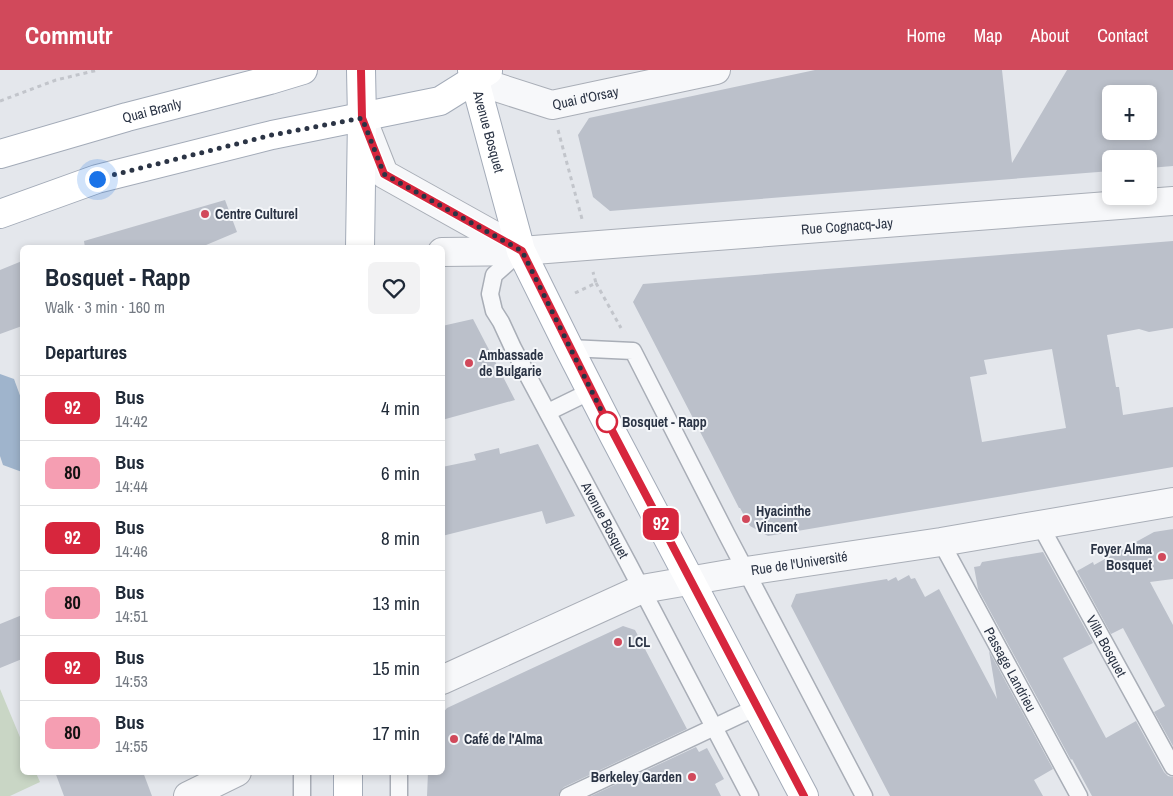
<!DOCTYPE html>
<meta charset="utf-8">
<style>
body{margin:0;font-family:"Archivo Narrow",sans-serif;background:#f2f2f3;color:#1f2937;height:100vh;display:flex;flex-direction:column;font-size:19px;white-space:nowrap}
*{box-sizing:border-box;margin:0}
p{font-size:16px;color:#747a83}
.icon{flex:none;width:28px;height:28px;fill:none;stroke:currentColor;stroke-width:2;stroke-linecap:round;stroke-linejoin:round}
.map{position:relative;flex:1;overflow:hidden}
.details{position:absolute;left:20px;top:175px;width:425px;height:530px;display:flex;flex-direction:column;background:#fff;border-radius:8px;box-shadow:0 2px 8px #0003}
.details>*{flex:none}
.badge{padding:0 10px;border-radius:8px;font-size:18px;line-height:32px}
.controls{position:absolute;left:1102px;top:15px;display:grid;gap:10px}
.controls a{display:grid;place-items:center;width:55px;height:55px;border-radius:8px;background:#fff;box-shadow:0 2px 8px #0003;font-size:25px}
.you{position:absolute;width:25px;height:25px;margin:-12px;border:4px solid #fff;border-radius:50%;background:#1a73e8;box-shadow:0 0 0 8px #1a73e833}
.map>.badge{position:absolute;translate:-50% -50%;box-shadow:0 0 0 2px #fff}
h2{padding:0 25px;font-size:19px;line-height:45px}
.round{display:grid;place-items:center;flex:none;width:52px;height:52px;border-radius:8px;background:#f2f2f3}
.overview{display:flex;align-items:center;justify-content:space-between;height:85px;padding:0 25px}
h1{font-size:24px;font-weight:700;line-height:38px}
ul{padding:0;list-style:none}
li{display:flex;align-items:center;gap:15px;height:65px;padding:0 25px;border-top:1px solid #e0e1e3}
li div{flex:1}
li b{display:block;font-size:19px}
li em{font-style:normal}
li .badge{min-width:55px;font-weight:700;text-align:center}
header{display:flex;align-items:center;gap:30px;box-sizing:border-box;height:70px;padding:0 25px;background:#d1495b;color:#fff}
header strong{font-size:24px}
nav{display:flex;gap:28px;margin-inline-start:auto;font-size:18px}
.map>svg:first-child{display:block}
</style>
<header>
<strong>Commutr</strong>
<nav><a>Home</a><a>Map</a><a>About</a><a>Contact</a></nav>
</header>
<div class="map">
<svg width="1173" height="726" viewBox="0 0 1173 726">
<rect width="100%" height="100%" fill="#e4e7ec"/>
<path fill="#c9d6c5" d="M 0,619 L 22,672 L 22,702 L 36,703 L 40,712 L 10,726 L 0,726 Z"/>
<path fill="#9fb4cc" d="M 0,304 L 14,309 L 22,331 L 22,402 L 3,395 L 0,386 Z"/>
<path fill="#bbc0ca" fill-rule="evenodd" d="M 815,0 L 1002,0 L 1012,93 L 1067,0 L 1173,0 L 1173,96 L 1149,98 L 1149,89 L 1111,89 L 1111,101 L 610,141 L 593,127 L 578,65 L 589,48 ZM 1111,24 L 1149,24 L 1149,61 L 1111,61 Z
M 225,130 L 237,162 L 199,178 L 85,178 L 84,171 Z
M 1173,171 L 1173,258 L 1149,262 L 1139,259 L 1107,265 L 1116,317 L 1119,317 L 1123,345 L 1173,337 L 1173,397 L 768,466 L 750,456 L 740,438 L 739,438 L 710,381 L 633,232 L 643,214 ZM 1052,279 L 1066,358 L 982,372 L 970,307 L 987,304 L 984,290 Z
M 22,191 L 22,256 L 0,264 L 0,200 Z
M 473,249 L 515,330 L 442,350 L 442,256 Z
M 538,374 L 575,446 L 546,454 L 542,441 L 442,466 L 442,397 L 476,390 L 474,384 L 499,378 L 500,384 Z
M 1173,459 L 1173,509 L 1150,512 L 1173,555 L 1173,676 L 1154,642 L 1165,636 L 1123,558 L 1111,564 L 1077,501 L 1093,492 L 1094,495 L 1154,462 Z
M 1043,482 L 1093,573 L 1063,588 L 1106,668 L 1136,651 L 1164,702 L 1168,706 L 1173,707 L 1173,726 L 1092,726 L 1072,689 L 1071,690 L 978,519 L 974,497 L 980,496 L 982,492 Z
M 909,505 L 911,509 L 915,508 L 925,527 L 939,519 L 997,629 L 989,581 L 1053,699 L 1034,710 L 1043,726 L 890,726 L 791,536 L 796,524 L 887,509 L 888,511 L 896,507 L 898,511 Z
M 22,545 L 22,589 L 0,598 L 0,554 Z
M 623,556 L 635,560 L 687,659 L 564,717 L 560,721 L 558,726 L 427,726 L 428,702 L 442,702 L 442,644 L 447,638 Z
M 696,677 L 699,682 L 707,678 L 724,709 L 715,714 L 721,726 L 591,726 Z
M 55,702 L 143,702 L 152,726 L 64,726 Z"/>
<g fill="none" stroke-linecap="round" stroke-linejoin="round">
<g stroke="#a9aeb7" stroke-width="19">
<g id="lane">
<path id="s1" d="M 521,181 L 494,205 L 490,224 L 494,241 L 501,252 L 513,278 L 628,493 L 750,726"/>
<path d="M 569,278 L 633,281 L 727,465 L 864,726"/>
<path d="M 548,342 L 591,321"/>
<path id="s2" d="M 1040,455 L 1173,697"/>
<path id="s3" d="M 941,472 L 1079,726"/>
<path d="M 399,702 L 399,726"/>
<path d="M 302,726 L 302,702"/>
<path d="M 568,726 L 757,637"/>
</g>
</g>
<g stroke="#a9aeb7" stroke-width="30">
<g id="street">
<path id="s4" d="M 474,10 L 552,35 L 716,0"/>
<path d="M 362,48 L 384,104 L 520,180"/>
<path id="s5" d="M 442,182 L 521,181 L 1173,131"/>
<path id="s6" d="M 442,610 L 642,519 L 746,501 L 941,472 L 1173,432"/>
<path d="M 188,726 L 237,702"/>
</g>
</g>
<g stroke="#a3abb8" stroke-width="30">
<g id="primary">
<path id="s7" d="M 472,0 L 521,181 L 569,278 L 614,366 L 804,726"/>
<path id="s8" d="M 0,84 L 127,47 L 270,10 L 303,0"/>
<path d="M 0,144 L 97,109 L 272,65 L 440,31 L 488,1"/>
<path d="M 360,178 L 362,48 L 361,0"/>
<path d="M 348,726 L 348,702"/>
</g>
</g>
<path stroke="#c2c5cb" stroke-width="3" stroke-dasharray="4 4" stroke-linecap="butt" d="M 0,31 L 56,10 L 98,0
M 558,60 L 582,149
M 596,213 L 621,258
M 575,223 L 596,213 L 593,202"/>
<use href="#lane" stroke="#f7f8fa" stroke-width="16"/>
<use href="#street" stroke="#f7f8fa" stroke-width="28"/>
<use href="#primary" stroke="#fff" stroke-width="28"/>
</g>
<g fill="none" stroke-linecap="round" stroke-linejoin="round">
<g stroke="#fff" stroke-width="11">
<path id="line" d="M 361,0 L 362,48 L 384,104 L 522,181 L 607,351 L 804,726"/>
</g>
<use href="#line" stroke="#d7263d" stroke-width="8"/>
<path stroke="#2b3445" stroke-width="5" stroke-dasharray="0 9" d="M 97,109 L 272,65 L 362,48 L 384,104 L 522,181 L 607,352"/>
</g>
<g fill="#d1495b" stroke="#f4f6f9" stroke-width="2">
<circle cx="205" cy="144" r="5"/>
<circle cx="469" cy="293" r="5"/>
<circle cx="746" cy="449" r="5"/>
<circle cx="1162" cy="487" r="5"/>
<circle cx="618" cy="572" r="5"/>
<circle cx="454" cy="669" r="5"/>
<circle cx="692" cy="707" r="5"/>
</g>
<circle fill="#fff" stroke="#d7263d" stroke-width="2.5" cx="607" cy="352" r="10"/>
<g text-anchor="middle" stroke-width="4" stroke-linejoin="round" paint-order="stroke">
<g font-size="14" fill="#2b3445" stroke="#f4f6f9">
<text dy="5" stroke="none"><textPath href="#s4" startOffset="116">Quai d'Orsay</textPath></text>
<text dy="5" stroke="none"><textPath href="#s8" startOffset="158">Quai Branly</textPath></text>
<text dy="5" stroke="none"><textPath href="#s7" startOffset="64">Avenue Bosquet</textPath></text>
<text dy="5" stroke="none"><textPath href="#s5" startOffset="406">Rue Cognacq-Jay</textPath></text>
<text dy="5" stroke="none"><textPath href="#s1" startOffset="310">Avenue Bosquet</textPath></text>
<text dy="5" stroke="none"><textPath href="#s6" startOffset="379">Rue de l'Université</textPath></text>
<text dy="5" stroke="none"><textPath href="#s2" startOffset="138">Villa Bosquet</textPath></text>
<text dy="5" stroke="none"><textPath href="#s3" startOffset="145">Passage Landrieu</textPath></text>
</g>
<g font-size="14" font-weight="bold" fill="#2b3445" stroke="#f4f6f9" text-anchor="start">
<text x="215" y="149">Centre Culturel</text>
<text x="479" y="290">Ambassade<tspan x="479" dy="16">de Bulgarie</tspan></text>
<text x="756" y="446">Hyacinthe<tspan x="756" dy="16">Vincent</tspan></text>
<text x="1152" y="484" text-anchor="end">Foyer Alma<tspan x="1152" dy="16">Bosquet</tspan></text>
<text x="628" y="577">LCL</text>
<text x="464" y="674">Café de l'Alma</text>
<text x="682" y="712" text-anchor="end">Berkeley Garden</text>
</g>
<g font-size="14" font-weight="bold" fill="#2b3445" stroke="#f4f6f9" text-anchor="start">
<text x="622" y="357">Bosquet - Rapp</text>
</g>
</g>
</svg>
<div class="controls">
<a>+</a>
<a>−</a>
</div>
<div class="you" style="left:97px;top:109px"></div>
<b class="badge" style="left:661px;top:454px;background:#d7263d;color:#fff">92</b>
<section class="details">
<div class="overview"><div><h1>Bosquet - Rapp</h1><p>Walk · 3 min · 160 m</p></div><a class="round"><svg class="icon" aria-label="heart" viewBox="0 0 24 24"><path d="M12 20l-8-8c-3-5 5-10 8-4 3-6 11-1 8 4z"/></svg></a></div>
<h2>Departures</h2>
<ul>
<li><span class="badge" style="background:#d7263d;color:#fff">92</span><div><b>Bus</b><p>14:42</p></div><em>4 min</em></li>
<li><span class="badge" style="background:#f59eb2;color:#111">80</span><div><b>Bus</b><p>14:44</p></div><em>6 min</em></li>
<li><span class="badge" style="background:#d7263d;color:#fff">92</span><div><b>Bus</b><p>14:46</p></div><em>8 min</em></li>
<li><span class="badge" style="background:#f59eb2;color:#111">80</span><div><b>Bus</b><p>14:51</p></div><em>13 min</em></li>
<li><span class="badge" style="background:#d7263d;color:#fff">92</span><div><b>Bus</b><p>14:53</p></div><em>15 min</em></li>
<li><span class="badge" style="background:#f59eb2;color:#111">80</span><div><b>Bus</b><p>14:55</p></div><em>17 min</em></li>
</ul>
</section>
</div>
